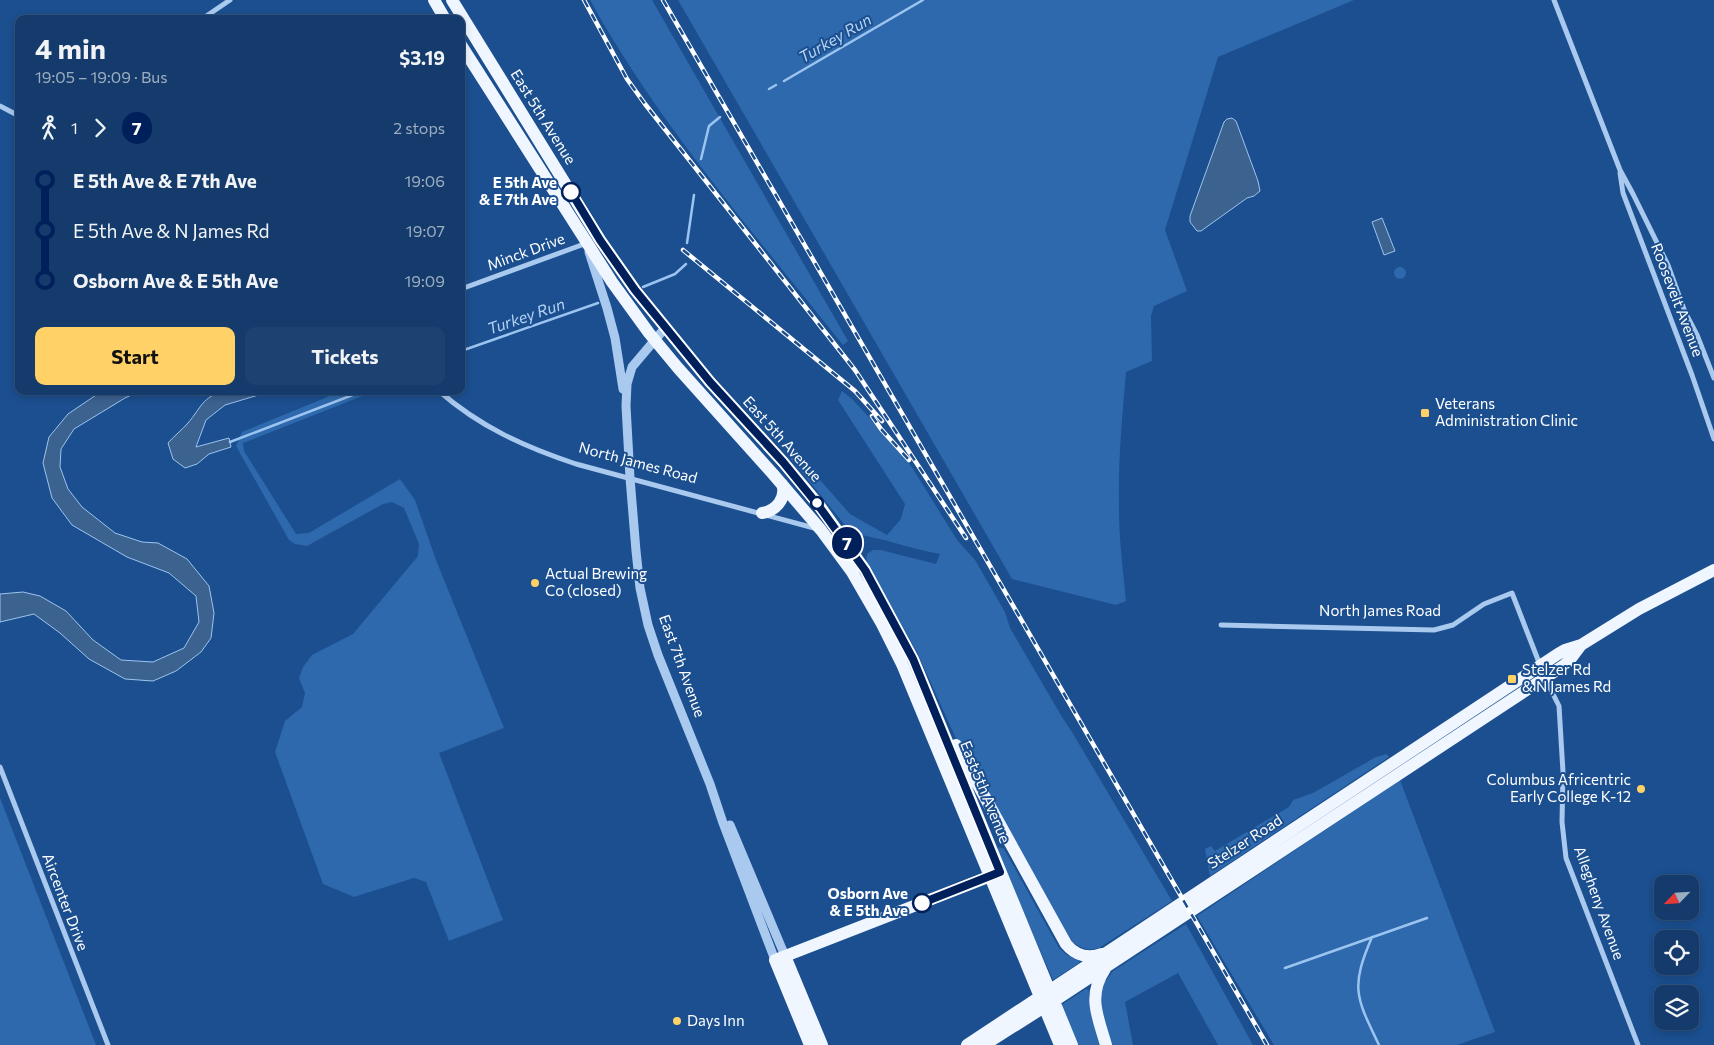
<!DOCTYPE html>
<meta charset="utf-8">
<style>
body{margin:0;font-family:Commissioner,sans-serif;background:#1d4271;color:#f1f3f6;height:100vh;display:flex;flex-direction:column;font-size:19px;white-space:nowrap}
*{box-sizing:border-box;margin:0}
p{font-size:16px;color:#9dadc1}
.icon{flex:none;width:28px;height:28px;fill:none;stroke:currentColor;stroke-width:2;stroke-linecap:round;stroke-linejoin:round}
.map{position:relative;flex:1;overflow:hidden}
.drawer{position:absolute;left:15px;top:15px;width:450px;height:380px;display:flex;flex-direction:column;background:#143b6b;border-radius:10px;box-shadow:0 2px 8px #0003,0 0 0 1px #33557e}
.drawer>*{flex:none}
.badge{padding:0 10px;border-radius:16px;font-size:18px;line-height:32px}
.needle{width:32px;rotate:245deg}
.fabs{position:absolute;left:1654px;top:875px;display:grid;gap:10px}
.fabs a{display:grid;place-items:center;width:45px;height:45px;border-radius:10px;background:#143b6b;box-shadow:0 2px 8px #0003,0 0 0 1px #33557e;font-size:25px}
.map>.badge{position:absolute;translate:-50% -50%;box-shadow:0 0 0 2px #fff}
.legs{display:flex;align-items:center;gap:8px;height:55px;padding:0 20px;font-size:16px}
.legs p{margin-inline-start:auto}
.overview{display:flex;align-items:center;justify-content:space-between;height:85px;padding:0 20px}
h1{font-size:28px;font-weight:700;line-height:38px}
.button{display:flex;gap:10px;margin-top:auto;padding:10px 20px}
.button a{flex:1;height:58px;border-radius:10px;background:#ffd166;color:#111;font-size:20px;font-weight:700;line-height:58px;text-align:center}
.button a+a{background:#1d4271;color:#f1f3f6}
ul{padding:0 20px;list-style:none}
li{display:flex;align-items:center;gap:18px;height:50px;font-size:19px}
li i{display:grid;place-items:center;width:8px;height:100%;margin:0 6px;background:currentColor}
li i::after{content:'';width:12px;height:12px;margin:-6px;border:4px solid;border-radius:50%;background:#143b6b}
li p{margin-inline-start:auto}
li:first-child i{background:linear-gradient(#0000 50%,currentColor 0)}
li:last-child i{background:linear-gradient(currentColor 50%,#0000 0)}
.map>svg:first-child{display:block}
</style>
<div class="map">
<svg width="1714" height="1045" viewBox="0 0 1714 1045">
<rect width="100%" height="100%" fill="#1b4f8f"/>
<path fill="#2e69ad" d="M 590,0 L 652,0 L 848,341 L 843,345 C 754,233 659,125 590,0 Z
M 678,0 L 1354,0 L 1218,57 L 1165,230 L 1187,291 L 1154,306 L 1151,316 L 1152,361 L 1126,372 C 1122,417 1118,463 1119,509 C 1119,540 1123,570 1126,601 L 1116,605 L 1012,579 Z
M1394 273a6 6 0 1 1 12 0a6 6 0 1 1-12 0Z
M 342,391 L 375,391 L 243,443 L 244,451 L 296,534 L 309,533 L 400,479 L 415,500 L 436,560 L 504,728 L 439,753 L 503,920 L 449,941 L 426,882 L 414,878 L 354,897 L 323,884 L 275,752 L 285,721 L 302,707 L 305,693 L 299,678 L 303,667 L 312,655 L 353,634 L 418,556 L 419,544 L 404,508 L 392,502 L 383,504 L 307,546 L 295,544 L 289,540 L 236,446 L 242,432 Z
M 842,391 L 852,399 L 895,445 L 913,469 L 957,540 L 975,560 L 1005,612 L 1010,628 L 1062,717 L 1072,732 L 1172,901 L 1099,948 C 1087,951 1079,948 1069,939 L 962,752 L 917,652 L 866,563 L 867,554 L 873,550 L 881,550 L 936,564 L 940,554 C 923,551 907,546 891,542 C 877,538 862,536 849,530 L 791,459 L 788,453 L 790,446 L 850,514 L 887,535 L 901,519 L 905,504 L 838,400 Z
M 1387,754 L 1389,757 L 1210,876 L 1205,849 L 1211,846 L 1215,851 L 1289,807 L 1293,800 L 1313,793 L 1376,757 Z
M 1400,780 L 1495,1032 L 1457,1045 L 1274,1045 L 1197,916 Z
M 0,798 L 96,1045 L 0,1045 Z
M 999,847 L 1004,849 L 1059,948 L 1067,955 L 1079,960 L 1079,963 L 1053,980 L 997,851 Z
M 1186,924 L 1253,1045 L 1218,1045 L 1178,973 L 1125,1002 L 1133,1045 L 1111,1045 L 1101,1010 L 1100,997 L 1104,983 L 1113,971 Z
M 1086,989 L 1089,990 C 1089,1010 1094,1027 1100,1045 L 1078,1045 L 1061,1005 Z"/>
<path fill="#3c6290" stroke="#9cc4f0" d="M 1232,118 L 1236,121 L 1258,181 L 1260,191 L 1254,196 L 1247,198 L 1201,231 L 1197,231 L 1190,222 L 1190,216 L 1224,122 L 1227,119 Z
M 1382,218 L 1395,251 L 1384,255 L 1372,222 Z
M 102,391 L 140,391 L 125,398 L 74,429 L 61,449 L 60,467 L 68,489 L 82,507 L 115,533 L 142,542 L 158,543 L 187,559 L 209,586 L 214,613 L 211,638 L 201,652 L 176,671 L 153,681 L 125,679 L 89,659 L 60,633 L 34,614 L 0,622 L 0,594 L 23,592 L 40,596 L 66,611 L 93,640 L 121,660 L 153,662 L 184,648 L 199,622 L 196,596 L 169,573 L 127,557 L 72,525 L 52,498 L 43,463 L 49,437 L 68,414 Z
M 224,391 L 272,391 L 225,405 L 206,420 L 196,447 L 229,438 L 231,447 L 209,454 L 197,464 L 185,468 L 173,459 L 168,443 C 174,436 182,430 188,423 C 201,408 202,397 224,391 Z"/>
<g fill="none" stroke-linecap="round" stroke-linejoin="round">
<path stroke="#9cc4f0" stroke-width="2.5" d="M 784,81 L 923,0
M 769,89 L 776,85
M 701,159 L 709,126 L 720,117
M 687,243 L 694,195
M 643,287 L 675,274 L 686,264
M 461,351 L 598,303
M 230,442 L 363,391
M 1372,937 C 1350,988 1356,997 1379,1045
M 1285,968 L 1427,918"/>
<path stroke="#a9c9ee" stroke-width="5" d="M 1554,0 L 1620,170 L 1633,194 L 1668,265 L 1685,312 L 1697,335 L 1714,378
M 202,19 L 230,0
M 0,106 L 19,116
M 1620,173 L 1623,193 L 1692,375 L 1714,439
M 461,289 L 587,243
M 439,391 C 480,427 525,447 576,464 L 814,528
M 1221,625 L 1434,630 L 1453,625 L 1484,604 L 1512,593 L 1540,665
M 1545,678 L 1559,706 L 1563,772 L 1562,822 L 1566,858 L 1638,1045
M 0,767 L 108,1045"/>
<path stroke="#a9c9ee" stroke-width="9" d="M 589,252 L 607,308 L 615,338 L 623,389
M 665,328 L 632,367 L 627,384 L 626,406 L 630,478 L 636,551 L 640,588 L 648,625 L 658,655 L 710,784 L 723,823 L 775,960
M 730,825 L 785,956"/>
<path stroke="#f0f6ff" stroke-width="12" d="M 434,0 L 445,19
M 452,0 L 600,240 L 635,290 L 710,382 L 783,462 L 819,505 L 865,570 L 913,659 L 1072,1045
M 461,45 L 612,282 L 649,333 L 678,368 L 773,474 L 821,530 L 852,572 L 882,624 L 902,664 L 1060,1045
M 762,513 C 776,511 787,498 782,484
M 956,745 L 1066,944 C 1075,955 1088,959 1102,954
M 785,956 L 822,1045
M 1105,969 C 1087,996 1098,1017 1106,1045
M 810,1045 L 775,960 L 996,874
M 967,1045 L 1558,654 L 1565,650 L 1581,645 L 1639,609 L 1714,570
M 984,1045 L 1060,997 L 1563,666 L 1569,661 L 1581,645"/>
<g stroke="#fff" stroke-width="4.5">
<path id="rail" d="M 584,0 L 627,79 L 645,104 L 855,370 L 966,538
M 663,0 L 1267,1045
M 683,250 L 855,391 L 882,421
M 872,416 L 881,429 L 909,460"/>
</g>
<use href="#rail" stroke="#1b4f8f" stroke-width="2.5" stroke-dasharray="8" stroke-linecap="butt"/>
</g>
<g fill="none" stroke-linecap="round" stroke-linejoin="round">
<g stroke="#fff" stroke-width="11">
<path id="line-1" d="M 571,192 L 600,240 L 635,290 L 710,382 L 783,462 L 818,505 L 865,570 L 913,659 L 1000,872 L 922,903"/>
</g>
<use href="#line-1" stroke="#00205b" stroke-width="8"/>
</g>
<g fill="#fff" stroke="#00205b" stroke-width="2.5">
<circle cx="571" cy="192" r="9"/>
<circle cx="817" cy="503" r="6"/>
<circle cx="922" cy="903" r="9"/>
</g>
<g fill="#ffd166" stroke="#1b4f8f" stroke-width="2">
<rect x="1420" y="408" width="10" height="10" rx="2.5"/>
<circle cx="535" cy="583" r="5"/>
<rect x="1507" y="674" width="10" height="10" rx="2.5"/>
<circle cx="1641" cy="789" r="5"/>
<circle cx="677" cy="1021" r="5"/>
</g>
<g text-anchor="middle" stroke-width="4" stroke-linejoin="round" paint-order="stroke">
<g font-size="15" fill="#fff" stroke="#1b4f8f">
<text transform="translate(543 117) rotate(58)" y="5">East 5th Avenue</text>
<text transform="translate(526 252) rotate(-20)" y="5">Minck Drive</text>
<text transform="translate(1677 300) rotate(69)" y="5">Roosevelt Avenue</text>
<text transform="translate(782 439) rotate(48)" y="5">East 5th Avenue</text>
<text transform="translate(638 463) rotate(15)" y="5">North James Road</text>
<text x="1380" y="616">North James Road</text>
<text transform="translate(682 666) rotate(70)" y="5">East 7th Avenue</text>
<text transform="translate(985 792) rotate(68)" y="5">East 5th Avenue</text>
<text transform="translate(1245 842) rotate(-33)" y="5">Stelzer Road</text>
<text transform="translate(65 902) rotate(69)" y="5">Aircenter Drive</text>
<text transform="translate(1599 903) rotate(70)" y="5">Allegheny Avenue</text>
</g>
<g font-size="15" font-weight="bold" fill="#fff" stroke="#1b4f8f" text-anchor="end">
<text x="557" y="188">E 5th Ave<tspan x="557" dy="17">&amp; E 7th Ave</tspan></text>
<text x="908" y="899">Osborn Ave<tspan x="908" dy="17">&amp; E 5th Ave</tspan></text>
</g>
<g font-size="15" fill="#fff" stroke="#1b4f8f" text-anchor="start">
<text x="1435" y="409">Veterans<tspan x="1435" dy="17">Administration Clinic</tspan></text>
<text x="545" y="579">Actual Brewing<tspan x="545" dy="17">Co (closed)</tspan></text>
<text x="1522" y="675">Stelzer Rd<tspan x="1522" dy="17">&amp; N James Rd</tspan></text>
<text x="1631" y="785" text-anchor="end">Columbus Africentric<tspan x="1631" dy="17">Early College K-12</tspan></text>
<text x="687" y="1026">Days Inn</text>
</g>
<g font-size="16" font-style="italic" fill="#b5d3f5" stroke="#1b4f8f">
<text transform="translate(835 38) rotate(-30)" y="6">Turkey Run</text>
<text transform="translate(526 316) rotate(-19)" y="6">Turkey Run</text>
</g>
</g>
</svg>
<div class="fabs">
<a><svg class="needle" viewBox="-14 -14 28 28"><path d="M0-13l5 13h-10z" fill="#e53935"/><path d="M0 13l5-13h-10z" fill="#9dadc1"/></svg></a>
<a><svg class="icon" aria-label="locate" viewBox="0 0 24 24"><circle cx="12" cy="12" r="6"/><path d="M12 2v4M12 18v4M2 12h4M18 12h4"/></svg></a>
<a><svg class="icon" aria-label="layers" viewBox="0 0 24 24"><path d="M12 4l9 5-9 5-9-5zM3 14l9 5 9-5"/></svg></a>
</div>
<b class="badge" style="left:847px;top:543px;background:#00205b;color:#fff">7</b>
<section class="drawer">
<div class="overview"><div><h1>4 min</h1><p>19:05 – 19:09 · Bus</p></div><b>$3.19</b></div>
<div class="legs"><svg class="icon" aria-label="walk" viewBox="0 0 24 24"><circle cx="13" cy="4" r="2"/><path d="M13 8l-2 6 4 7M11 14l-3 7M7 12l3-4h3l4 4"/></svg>1<svg class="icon" aria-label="forward" viewBox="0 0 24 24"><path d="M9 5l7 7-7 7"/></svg><b class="badge" style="background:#00205b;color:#fff">7</b><p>2 stops</p></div>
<ul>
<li><i style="color:#00205b"></i><b>E 5th Ave &amp; E 7th Ave</b><p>19:06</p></li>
<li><i style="color:#00205b"></i><span>E 5th Ave &amp; N James Rd</span><p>19:07</p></li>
<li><i style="color:#00205b"></i><b>Osborn Ave &amp; E 5th Ave</b><p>19:09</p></li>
</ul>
<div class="button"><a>Start</a><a>Tickets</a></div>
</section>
</div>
